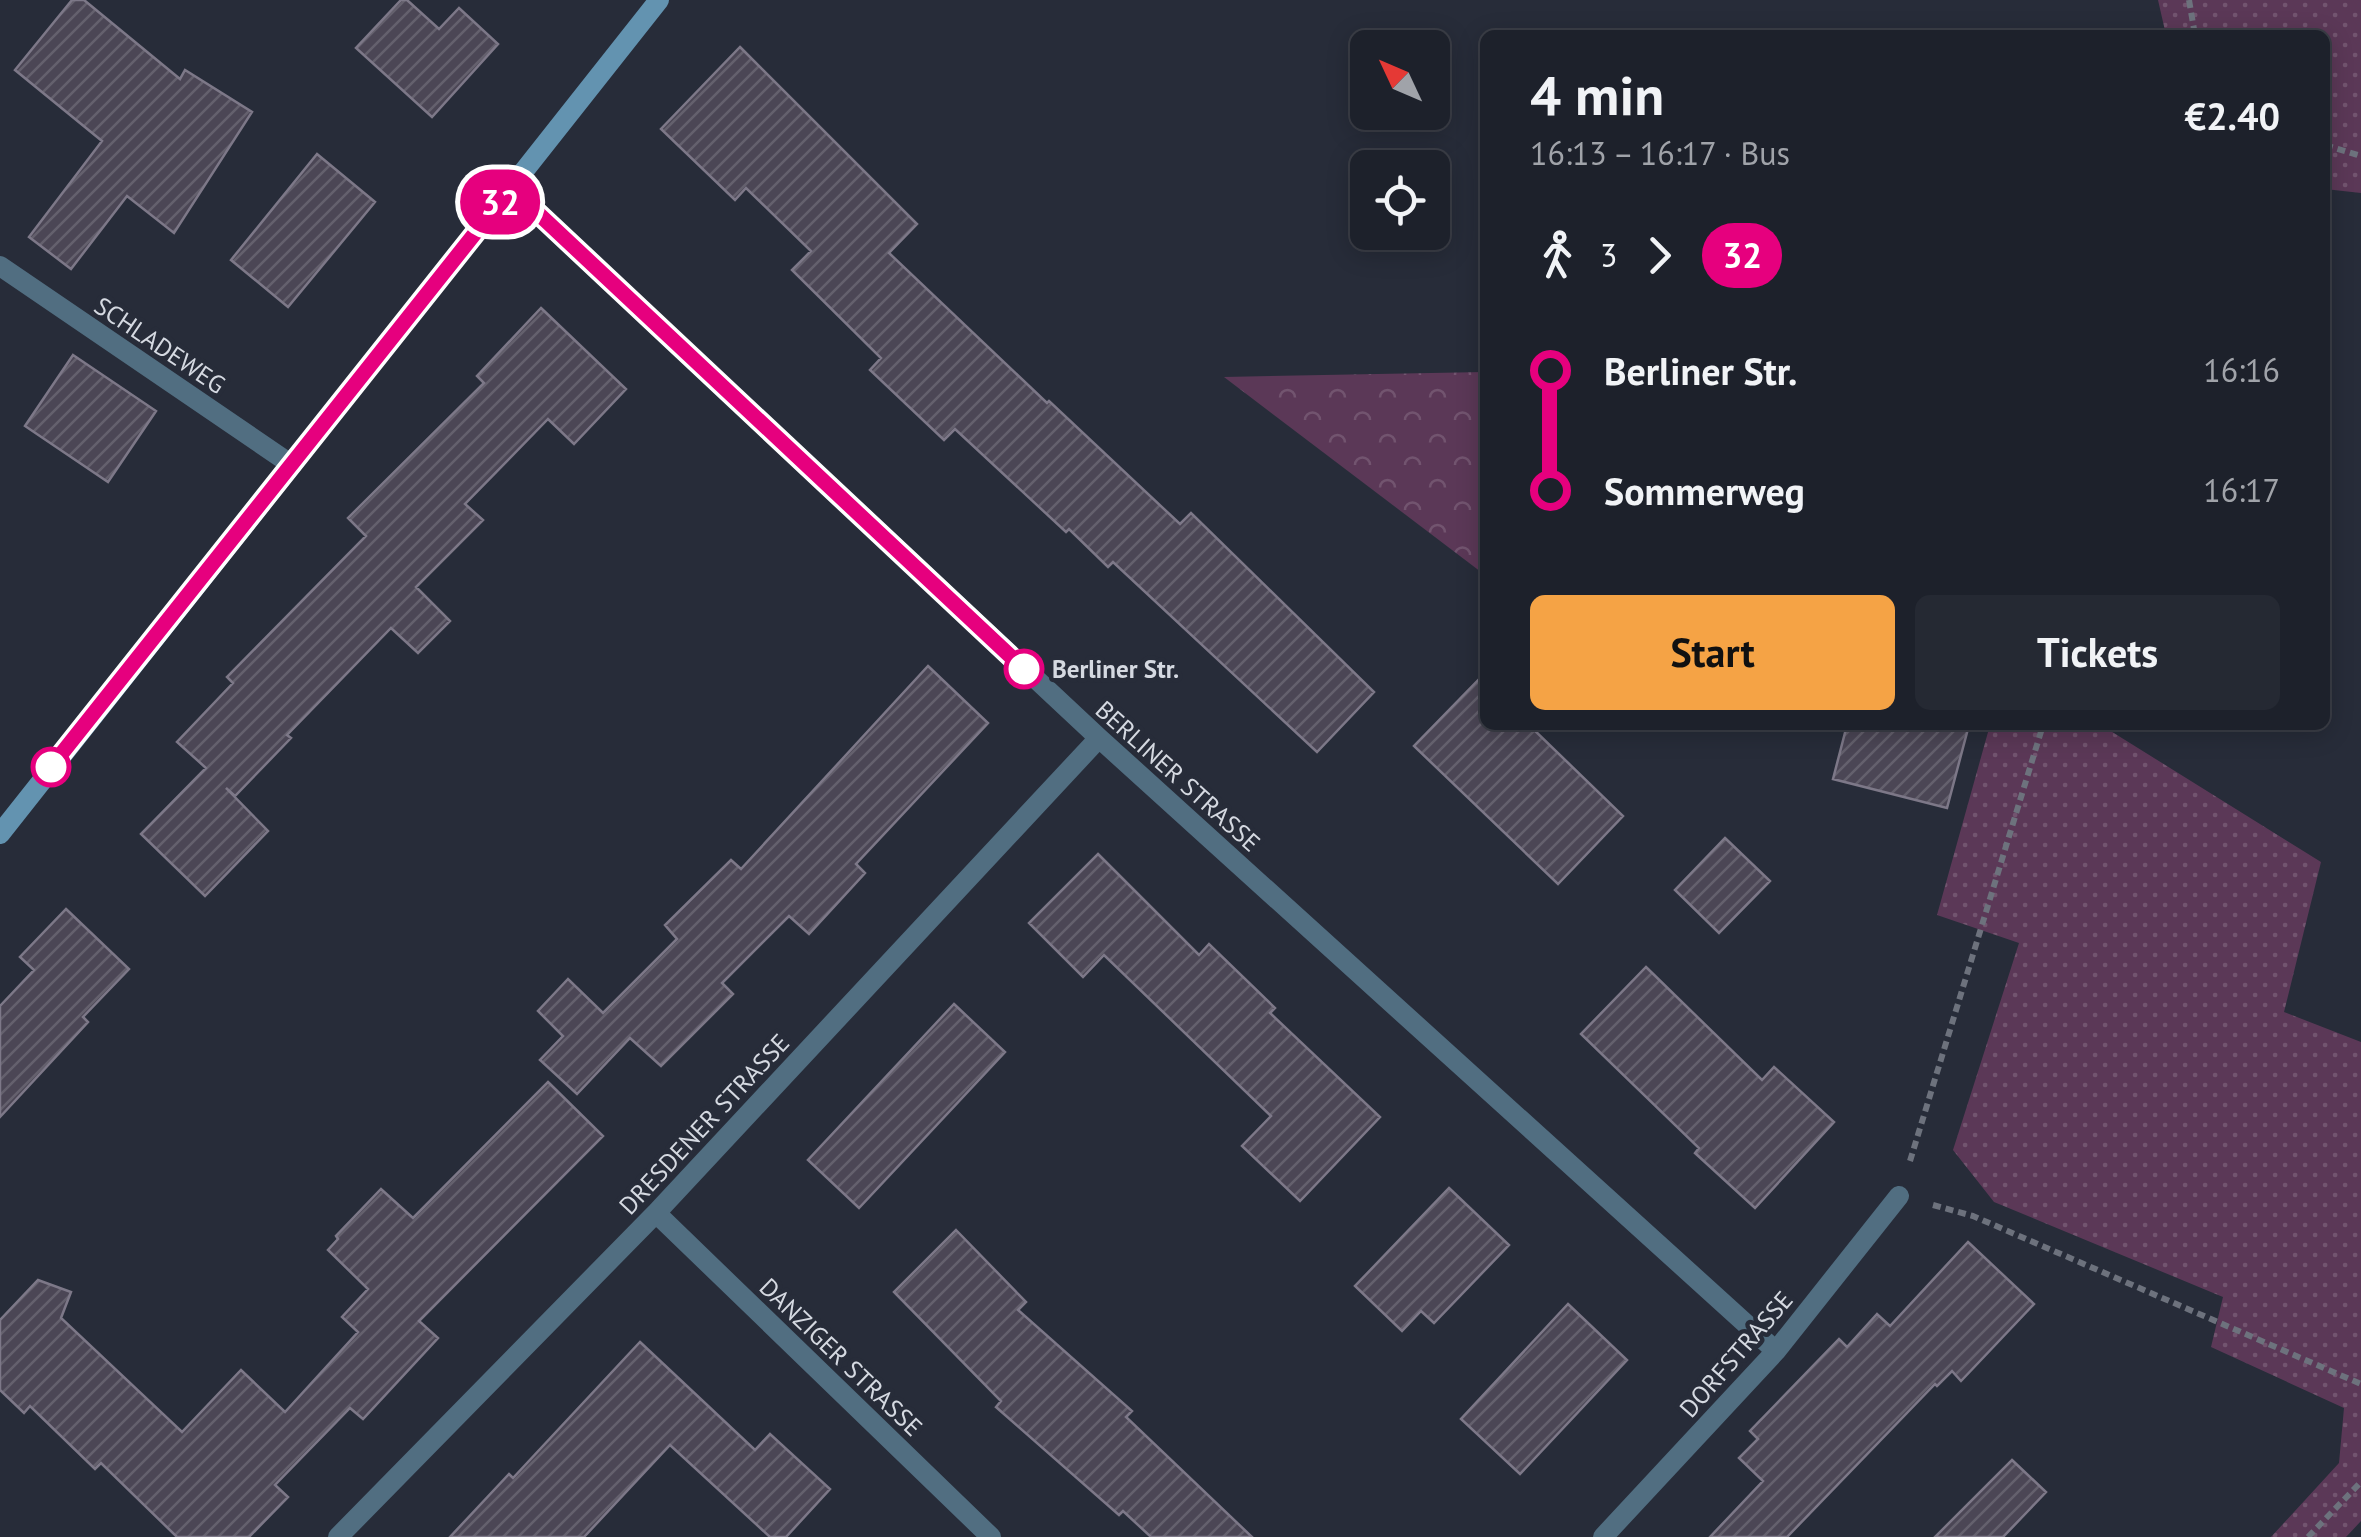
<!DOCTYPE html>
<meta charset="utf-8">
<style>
body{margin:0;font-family:"PT Sans",sans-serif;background:#252933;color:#f1f3f6;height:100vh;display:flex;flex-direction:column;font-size:38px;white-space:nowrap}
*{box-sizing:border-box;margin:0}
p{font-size:32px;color:#a0a3a9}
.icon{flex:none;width:55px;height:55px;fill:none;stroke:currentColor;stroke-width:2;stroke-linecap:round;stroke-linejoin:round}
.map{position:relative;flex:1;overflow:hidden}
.drawer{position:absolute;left:1480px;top:30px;width:850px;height:700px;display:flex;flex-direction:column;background:#1d212b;border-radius:15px;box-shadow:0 5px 25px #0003,0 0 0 2px #3b3e47}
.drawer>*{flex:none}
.badge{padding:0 20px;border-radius:32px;font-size:35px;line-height:65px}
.needle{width:65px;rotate:314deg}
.fabs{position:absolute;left:1350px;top:30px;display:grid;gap:20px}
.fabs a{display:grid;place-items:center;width:100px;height:100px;border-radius:15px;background:#1d212b;box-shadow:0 5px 25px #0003,0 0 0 2px #3b3e47;font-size:50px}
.map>.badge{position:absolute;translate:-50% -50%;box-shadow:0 0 0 5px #fff}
.legs{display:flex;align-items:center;gap:15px;height:110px;padding:0 50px;font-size:32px}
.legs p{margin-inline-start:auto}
.summary{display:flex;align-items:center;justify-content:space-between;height:170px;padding:0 50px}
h1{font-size:55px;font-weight:700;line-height:75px}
.primary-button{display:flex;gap:20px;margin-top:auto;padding:20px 50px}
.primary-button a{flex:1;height:115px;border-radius:15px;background:#f5a345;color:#111;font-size:40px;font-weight:700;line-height:115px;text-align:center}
.primary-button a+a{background:#252933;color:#f1f3f6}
ul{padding:0 50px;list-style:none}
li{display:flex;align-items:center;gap:35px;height:120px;font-size:38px}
li i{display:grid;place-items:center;width:15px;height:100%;margin:0 12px;background:currentColor}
li i::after{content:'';width:25px;height:25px;margin:-12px;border:8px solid;border-radius:50%;background:#1d212b}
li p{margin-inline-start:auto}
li:first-child i{background:linear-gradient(#0000 50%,currentColor 0)}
li:last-child i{background:linear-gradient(currentColor 50%,#0000 0)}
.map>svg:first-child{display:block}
</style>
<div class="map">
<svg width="2361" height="1537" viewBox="0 0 2361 1537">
<defs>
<pattern id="grass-dots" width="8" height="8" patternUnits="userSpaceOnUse" patternTransform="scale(2.5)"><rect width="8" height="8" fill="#5b3857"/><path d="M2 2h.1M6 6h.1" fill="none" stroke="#72546f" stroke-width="1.8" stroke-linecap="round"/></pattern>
<pattern id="forest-crowns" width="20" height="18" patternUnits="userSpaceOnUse" patternTransform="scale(2.5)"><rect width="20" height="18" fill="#5b3857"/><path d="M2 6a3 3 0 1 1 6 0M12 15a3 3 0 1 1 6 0" fill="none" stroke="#72546f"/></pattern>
<pattern id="building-hatch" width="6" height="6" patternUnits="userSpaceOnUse" patternTransform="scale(2.5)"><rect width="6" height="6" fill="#4b4655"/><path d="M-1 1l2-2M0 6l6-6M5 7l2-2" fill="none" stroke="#64606d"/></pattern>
</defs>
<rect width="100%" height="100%" fill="#272c39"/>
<path fill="url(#grass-dots)" d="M 2158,0 L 2361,0 L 2361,193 L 2325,189 L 2325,35 L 2166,35 Z
M 1990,725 L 2101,725 L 2321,862 L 2284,1012 L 2361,1042 L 2361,1521 L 2346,1537 L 2271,1537 L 2339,1463 L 2344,1408 L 2211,1347 L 2223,1297 L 1994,1202 L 1953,1150 L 2019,943 L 1937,915 Z"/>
<path fill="url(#forest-crowns)" d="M 1485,372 L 1485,575 L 1224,377 Z"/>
<path fill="url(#building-hatch)" stroke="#7d7888" stroke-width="2.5" d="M 72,0 L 84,0 L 180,79 L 185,70 L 252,112 L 174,233 L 127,196 L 71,269 L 29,237 L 102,141 L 15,70 Z
M 401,0 L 407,0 L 439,29 L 459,8 L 498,44 L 432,117 L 356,48 Z
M 740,47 L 917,224 L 889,253 L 1047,403 L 1049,401 L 1180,524 L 1191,513 L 1374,692 L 1317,752 L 1113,562 L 1108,567 L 1069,529 L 1066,532 L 955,429 L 944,440 L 870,370 L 881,358 L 792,270 L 811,251 L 746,188 L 735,200 L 661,129 Z
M 317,154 L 375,202 L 288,307 L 231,260 Z
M 541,308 L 626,389 L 574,444 L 548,419 L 465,504 L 483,520 L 416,587 L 450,621 L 418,653 L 391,628 L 287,735 L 291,738 L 235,796 L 226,788 L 268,831 L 205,896 L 141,834 L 206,768 L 177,742 L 233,683 L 227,677 L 366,536 L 348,518 L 484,383 L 477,376 Z
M 73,355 L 156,411 L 108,482 L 25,426 Z
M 928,666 L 988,723 L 856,864 L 865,873 L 809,934 L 789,916 L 722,983 L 733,994 L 661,1066 L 630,1038 L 577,1094 L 540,1060 L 563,1036 L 538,1011 L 568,979 L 603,1013 L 677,939 L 665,925 L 731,860 L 741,869 Z
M 1485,673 L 1485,725 L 1529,725 L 1623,816 L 1558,884 L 1414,746 Z
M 1847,725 L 1969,725 L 1947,808 L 1833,779 Z
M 1725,838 L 1770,881 L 1719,933 L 1675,890 Z
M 1098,854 L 1199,955 L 1209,944 L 1275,1008 L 1270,1013 L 1380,1117 L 1300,1201 L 1242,1146 L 1271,1116 L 1104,955 L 1083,977 L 1029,923 Z
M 66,909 L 129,969 L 83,1017 L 88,1022 L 0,1117 L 0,1006 L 34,970 L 20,957 Z
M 1646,967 L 1762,1080 L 1774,1067 L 1834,1122 L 1755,1208 L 1695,1153 L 1699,1148 L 1581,1034 Z
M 954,1004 L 1005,1052 L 859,1208 L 808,1160 Z
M 548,1082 L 603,1136 L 419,1321 L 438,1338 L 363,1419 L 350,1408 L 275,1485 L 288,1497 L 249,1537 L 177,1537 L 101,1463 L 95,1469 L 30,1406 L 24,1413 L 0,1390 L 0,1320 L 38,1280 L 71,1292 L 61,1318 L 182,1432 L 241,1370 L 285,1412 L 358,1332 L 342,1317 L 368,1289 L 328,1250 L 338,1239 L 336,1236 L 381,1189 L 413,1218 Z
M 1449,1188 L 1509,1245 L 1434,1323 L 1421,1311 L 1402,1331 L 1355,1286 Z
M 956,1230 L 1026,1302 L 1018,1310 L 1132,1411 L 1126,1417 L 1252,1537 L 1151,1537 L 1123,1511 L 1119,1515 L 996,1407 L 1001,1401 L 894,1292 Z
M 1968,1242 L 2034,1304 L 1961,1381 L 1952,1371 L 1937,1386 L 1935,1384 L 1787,1537 L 1710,1537 L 1763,1481 L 1739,1458 L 1758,1439 L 1750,1431 L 1839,1339 L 1847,1347 L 1877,1314 L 1890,1326 Z
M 1568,1304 L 1627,1360 L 1520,1474 L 1461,1419 Z
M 640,1342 L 755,1450 L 770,1434 L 830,1489 L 786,1537 L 770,1537 L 670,1445 L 584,1537 L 450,1537 L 509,1474 L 513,1478 Z
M 2012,1460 L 2046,1492 L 2028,1511 L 2003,1537 L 1935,1537 Z"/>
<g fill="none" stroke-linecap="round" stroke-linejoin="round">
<path stroke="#6d727d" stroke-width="6" stroke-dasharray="8 5" stroke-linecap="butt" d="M 2189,0 L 2195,35
M 2325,145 L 2361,156
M 1910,1161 L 2043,725
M 1933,1205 L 1973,1216 L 2361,1384
M 2308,1537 L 2361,1482"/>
<path stroke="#516e81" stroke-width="20" d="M 511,188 L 1099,738 L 1776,1351
M 0,266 L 292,465
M 656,1213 L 991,1537
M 338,1537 L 656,1213 L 1099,738
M 1603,1537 L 1776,1351 L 1899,1196"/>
<path stroke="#6393b0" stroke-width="20" d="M 0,834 L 659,0"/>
</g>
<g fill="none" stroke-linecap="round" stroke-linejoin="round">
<g stroke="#fff" stroke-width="22">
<path id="line-1" d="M 51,767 L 511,188 L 1024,669"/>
</g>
<use href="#line-1" stroke="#e6007e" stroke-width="15"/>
</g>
<g fill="#fff" stroke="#e6007e" stroke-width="5">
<circle cx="1024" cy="669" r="18"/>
<circle cx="51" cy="767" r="18"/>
</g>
<g text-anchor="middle" stroke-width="9" stroke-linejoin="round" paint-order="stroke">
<g font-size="25" fill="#d5d9e1" stroke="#272c39">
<text transform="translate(160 345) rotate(34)" y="9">SCHLADEWEG</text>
<text transform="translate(1178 776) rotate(42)" y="9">BERLINER STRASSE</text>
<text transform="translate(704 1124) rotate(-47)" y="9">DRESDENER STRASSE</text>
<text transform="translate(1736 1354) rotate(-49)" y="9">DORFSTRASSE</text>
<text transform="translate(841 1357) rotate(44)" y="9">DANZIGER STRASSE</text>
</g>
<g font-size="25" font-weight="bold" fill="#d5d9e1" stroke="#272c39" text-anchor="start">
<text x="1052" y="678">Berliner Str.</text>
</g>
</g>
</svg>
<div class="fabs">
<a><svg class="needle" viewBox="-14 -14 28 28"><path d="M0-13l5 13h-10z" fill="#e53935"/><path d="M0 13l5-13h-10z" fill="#a0a3a9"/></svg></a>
<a><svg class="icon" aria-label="locate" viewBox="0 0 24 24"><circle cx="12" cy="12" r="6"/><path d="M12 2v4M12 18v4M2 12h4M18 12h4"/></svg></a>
</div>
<b class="badge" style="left:500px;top:202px;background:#e6007e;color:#fff">32</b>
<section class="drawer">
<div class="summary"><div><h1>4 min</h1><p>16:13 – 16:17 · Bus</p></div><b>€2.40</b></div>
<div class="legs"><svg class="icon" aria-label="walk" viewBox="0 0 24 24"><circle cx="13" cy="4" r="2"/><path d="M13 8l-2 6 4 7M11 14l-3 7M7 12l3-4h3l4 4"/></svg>3<svg class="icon" aria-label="forward" viewBox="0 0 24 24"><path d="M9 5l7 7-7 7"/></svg><b class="badge" style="background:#e6007e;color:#fff">32</b></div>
<ul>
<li><i style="color:#e6007e"></i><b>Berliner Str.</b><p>16:16</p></li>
<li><i style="color:#e6007e"></i><b>Sommerweg</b><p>16:17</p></li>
</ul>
<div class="primary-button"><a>Start</a><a>Tickets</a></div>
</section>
</div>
